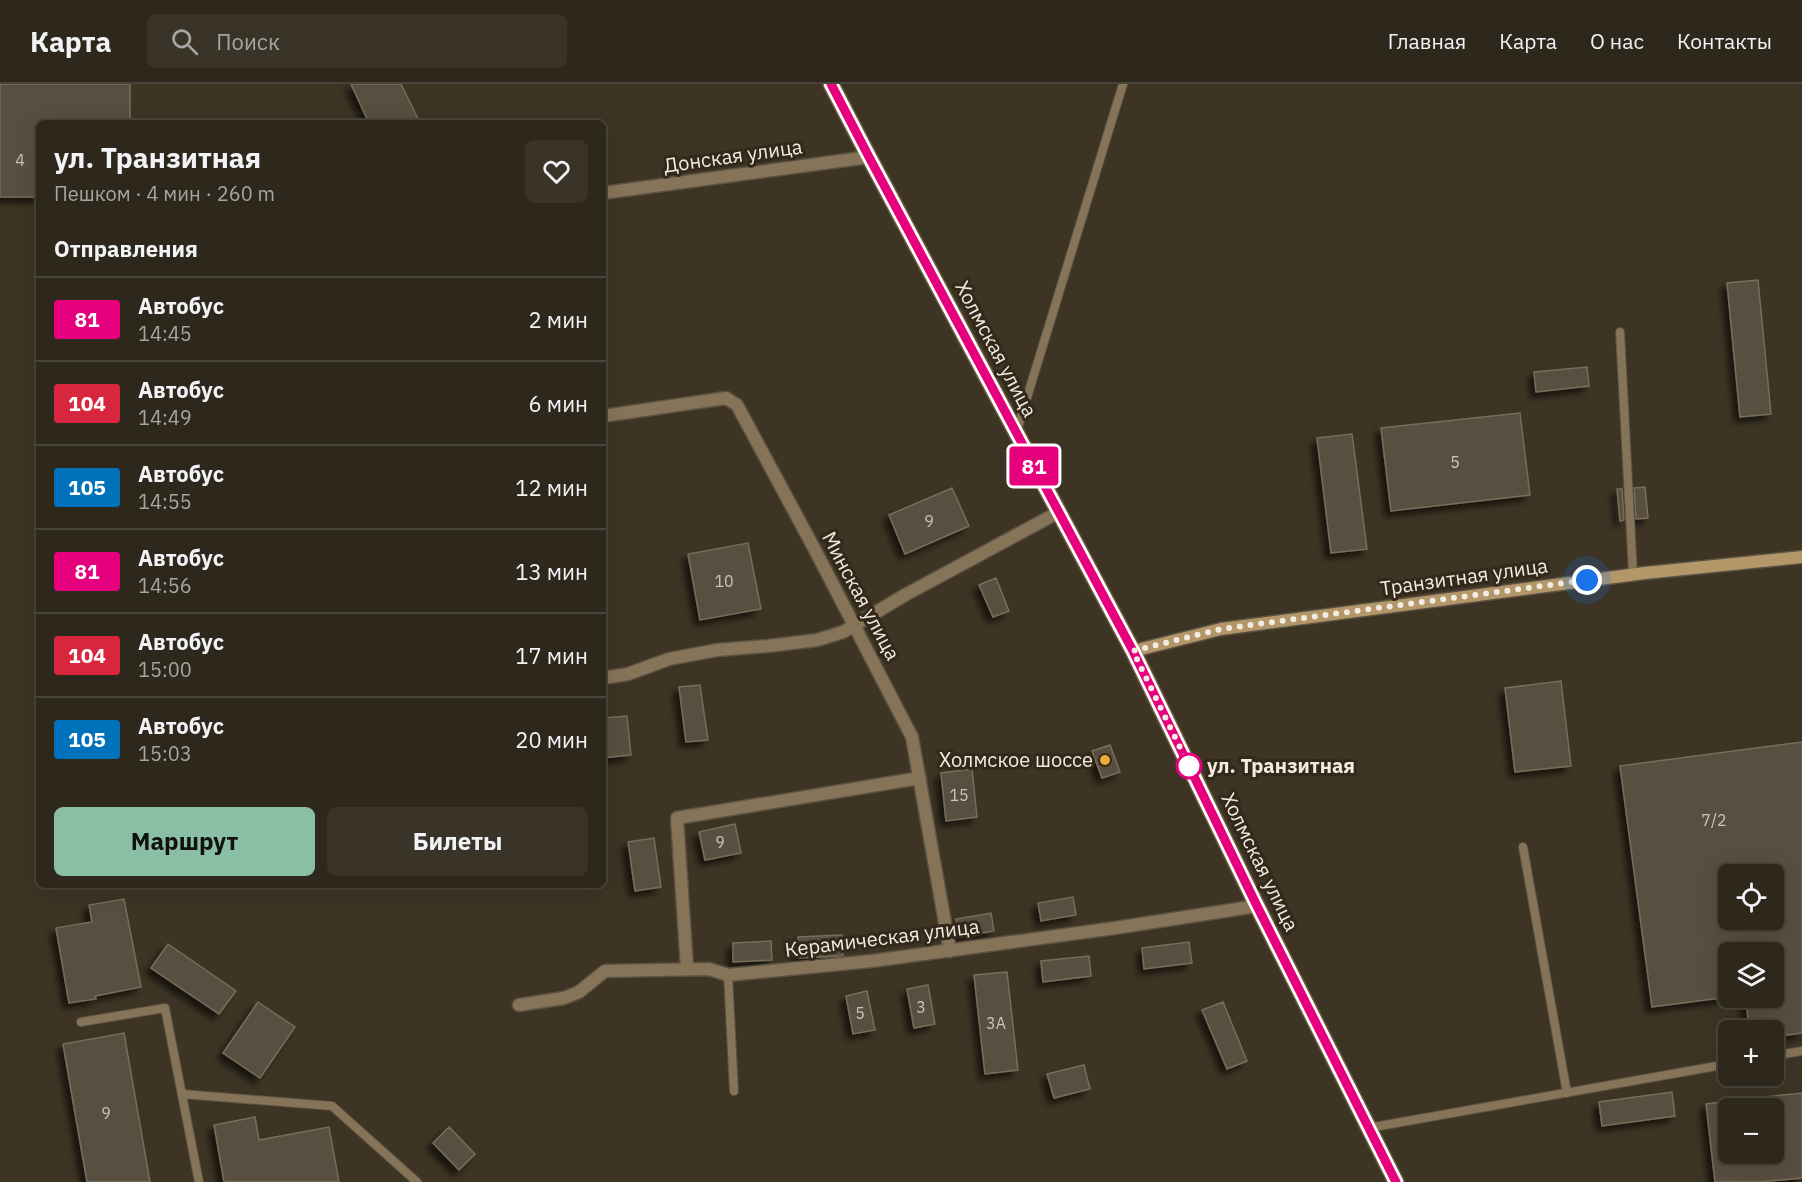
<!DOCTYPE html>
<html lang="ru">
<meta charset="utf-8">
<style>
body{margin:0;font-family:"IBM Plex Sans",sans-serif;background:#3a3328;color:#f1f3f6;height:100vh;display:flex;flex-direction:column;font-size:22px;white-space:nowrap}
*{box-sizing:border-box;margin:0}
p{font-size:20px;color:#a7a5a3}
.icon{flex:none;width:33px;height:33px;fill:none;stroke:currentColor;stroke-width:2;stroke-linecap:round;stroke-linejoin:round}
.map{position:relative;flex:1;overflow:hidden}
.details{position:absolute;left:36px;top:36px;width:570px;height:768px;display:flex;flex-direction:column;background:#2e271b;border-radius:9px;box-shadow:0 6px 24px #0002,0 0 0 2px #49443a}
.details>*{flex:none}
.badge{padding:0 12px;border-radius:4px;font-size:21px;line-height:39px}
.controls{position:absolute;left:1718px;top:780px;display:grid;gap:12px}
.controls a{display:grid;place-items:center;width:66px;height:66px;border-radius:9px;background:#2e271b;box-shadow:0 6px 24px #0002,0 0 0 2px #49443a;font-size:30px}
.you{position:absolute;width:30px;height:30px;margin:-15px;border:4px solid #fff;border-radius:50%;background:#1a73e8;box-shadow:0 0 0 9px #1a73e833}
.map>.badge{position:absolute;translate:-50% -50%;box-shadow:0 0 0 3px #fff}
h2{padding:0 18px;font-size:22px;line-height:54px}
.round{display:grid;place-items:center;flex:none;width:63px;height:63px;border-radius:9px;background:#3a3328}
.headline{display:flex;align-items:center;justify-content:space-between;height:102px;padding:0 18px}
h1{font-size:28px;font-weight:800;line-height:45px}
.cta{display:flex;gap:12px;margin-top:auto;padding:12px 18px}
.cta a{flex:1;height:69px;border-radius:9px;background:#8abfa5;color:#111;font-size:24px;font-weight:800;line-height:69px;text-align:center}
.cta a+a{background:#3a3328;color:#f1f3f6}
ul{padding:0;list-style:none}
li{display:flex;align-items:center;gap:18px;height:84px;padding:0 18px;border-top:2px solid #49443a}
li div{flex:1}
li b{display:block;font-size:22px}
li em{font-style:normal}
li .badge{min-width:66px;font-weight:700;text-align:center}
header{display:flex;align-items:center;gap:36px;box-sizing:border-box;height:84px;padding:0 30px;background:#2e271b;border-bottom:2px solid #49443a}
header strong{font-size:28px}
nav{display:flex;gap:33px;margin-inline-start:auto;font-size:21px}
.search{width:420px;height:54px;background:#3a3328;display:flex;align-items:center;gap:15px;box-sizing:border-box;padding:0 21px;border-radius:9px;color:#a7a5a3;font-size:22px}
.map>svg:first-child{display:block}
</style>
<header>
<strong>Карта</strong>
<div class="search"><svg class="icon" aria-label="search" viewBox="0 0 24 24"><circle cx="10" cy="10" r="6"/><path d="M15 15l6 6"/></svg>Поиск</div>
<nav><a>Главная</a><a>Карта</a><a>О нас</a><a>Контакты</a></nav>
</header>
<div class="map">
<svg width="1802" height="1098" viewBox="0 0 1802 1098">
<defs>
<filter id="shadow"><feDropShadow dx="-5.5" dy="5.5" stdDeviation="3" flood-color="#0009"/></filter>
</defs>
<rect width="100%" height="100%" fill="#3d3424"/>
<path fill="#594f3f" stroke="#776d5c" stroke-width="1.5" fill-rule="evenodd" filter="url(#shadow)" d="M 0,0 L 130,0 L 130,39 L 39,39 L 39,113 L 0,113 Z
M 351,0 L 401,0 L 420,39 L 369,39 Z
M 1758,196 L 1771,330 L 1740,333 L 1727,199 Z
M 1587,283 L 1589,302 L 1536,308 L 1534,288 Z
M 1520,329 L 1530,411 L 1391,427 L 1381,344 Z
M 1352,350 L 1367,465 L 1331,469 L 1317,354 Z
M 1645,403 L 1648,434 L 1636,435 L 1634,404 Z
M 952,404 L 969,442 L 905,470 L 889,431 Z
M 1617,405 L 1622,405 L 1624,436 L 1620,437 Z
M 748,459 L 761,525 L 700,536 L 688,470 Z
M 996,494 L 1009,527 L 993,533 L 979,501 Z
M 1561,597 L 1571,682 L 1515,688 L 1505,604 Z
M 700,601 L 708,656 L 686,658 L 679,603 Z
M 627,632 L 631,671 L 603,674 L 603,634 Z
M 1802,658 L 1802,949 L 1773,953 L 1773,946 L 1749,946 L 1746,916 L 1773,914 L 1773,868 L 1728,868 L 1728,913 L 1652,923 L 1620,682 ZM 1728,790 L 1773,790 L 1773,836 L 1728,836 Z
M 1110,661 L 1120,688 L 1102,694 L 1092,667 Z
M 972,685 L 977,733 L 946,737 L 941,689 Z
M 735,740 L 741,769 L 705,776 L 699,748 Z
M 654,754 L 661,803 L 635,807 L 628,758 Z
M 1073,813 L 1076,831 L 1041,837 L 1038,819 Z
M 124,815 L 141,903 L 95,912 L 96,915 L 69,919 L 56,844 L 92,838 L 89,821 Z
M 991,829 L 994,847 L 959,853 L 956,835 Z
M 842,851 L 843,872 L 799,874 L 798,853 Z
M 771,857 L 772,876 L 733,878 L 733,859 Z
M 1189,858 L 1192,879 L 1144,885 L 1142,864 Z
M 168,860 L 236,907 L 219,930 L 151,884 Z
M 1089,872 L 1091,892 L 1043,898 L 1041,877 Z
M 1007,888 L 1018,986 L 985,990 L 974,891 Z
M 928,901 L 935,940 L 914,944 L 907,905 Z
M 867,907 L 875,946 L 853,950 L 846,912 Z
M 258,918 L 295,943 L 260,994 L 223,969 Z
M 1223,918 L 1247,977 L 1227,985 L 1202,926 Z
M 124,949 L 150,1098 L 87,1098 L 63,960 Z
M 1084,981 L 1090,1005 L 1054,1014 L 1047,990 Z
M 1672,1008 L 1675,1032 L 1602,1042 L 1599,1018 Z
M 1802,1009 L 1802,1094 L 1759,1098 L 1715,1098 L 1706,1020 L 1728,1017 L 1728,1070 L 1773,1070 L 1773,1024 L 1737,1024 L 1737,1016 Z
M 255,1033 L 259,1056 L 329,1043 L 339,1098 L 224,1098 L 214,1041 Z
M 449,1043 L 475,1070 L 459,1086 L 433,1059 Z"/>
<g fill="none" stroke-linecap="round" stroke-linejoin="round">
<g stroke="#5a5142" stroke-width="10">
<path id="service" d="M 1620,248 L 1633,490
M 1017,346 L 1123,0
M 1523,763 L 1567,1009
M 728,891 L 734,1007
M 81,938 L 165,924 L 199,1098
M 1773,972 L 1802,967
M 182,1010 L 332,1022 L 417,1098
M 1368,1044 L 1728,980"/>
</g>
<g stroke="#5a5142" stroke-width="15">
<path id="minor" d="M 603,109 L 869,73
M 603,332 L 726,314 L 737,321 L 815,466 L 912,653 L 950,867
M 603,594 L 628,590 L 669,575 L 717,566 L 768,562 L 817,556 L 843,548 L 905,511 L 1059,428
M 687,884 L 677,734 L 920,694
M 519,921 L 564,914 L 579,908 L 605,887 L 709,885 L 728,891 L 872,877 L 1115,844 L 1257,822"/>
</g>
<g stroke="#5a5142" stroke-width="15">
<path id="secondary" d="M 1133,567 L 1221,545 L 1645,489 L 1802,473"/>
</g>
<g stroke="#5a5142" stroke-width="18">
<path id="primary" d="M 831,0 L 869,73 L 1133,567 L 1257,822 L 1396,1098"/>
</g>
<use href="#service" stroke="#867458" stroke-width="8"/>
<use href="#minor" stroke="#867458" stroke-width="12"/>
<use href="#secondary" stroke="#b39769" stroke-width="12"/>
<use href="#primary" stroke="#d6b276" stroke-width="15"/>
</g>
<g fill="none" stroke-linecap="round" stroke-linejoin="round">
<g stroke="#fff" stroke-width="14">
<path id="line" d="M 831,0 L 869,73 L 1133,567 L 1257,822 L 1396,1098"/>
</g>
<use href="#line" stroke="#e6007e" stroke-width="9"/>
<path stroke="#f1ebe2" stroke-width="6" stroke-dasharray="0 10.8" d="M 1189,682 L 1133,567 L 1221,545 L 1587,496"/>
</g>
<circle fill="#e8ac37" stroke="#33291b" stroke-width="2" cx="1105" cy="676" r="6"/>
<circle fill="#fff" stroke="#e6007e" stroke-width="3" cx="1189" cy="682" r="12"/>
<g text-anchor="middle" stroke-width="6" stroke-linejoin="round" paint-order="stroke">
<g font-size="16" fill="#cbc4b9">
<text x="20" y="82">4</text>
<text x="1455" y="384">5</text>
<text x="929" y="443">9</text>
<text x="724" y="503">10</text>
<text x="959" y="717">15</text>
<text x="1714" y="742">7/2</text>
<text x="720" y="764">9</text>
<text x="921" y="929">3</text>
<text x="860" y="935">5</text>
<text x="996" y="945">3А</text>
<text x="106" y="1035">9</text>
</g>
<g font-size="20" fill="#f1ebe2" stroke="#33291b">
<text transform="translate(733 72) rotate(-8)" y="7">Донская улица</text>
<text transform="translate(996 265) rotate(62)" y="7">Холмская улица</text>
<text transform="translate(1464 493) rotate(-8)" y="7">Транзитная улица</text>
<text transform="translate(861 512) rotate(62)" y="7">Минская улица</text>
<text transform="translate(1260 778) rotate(64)" y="7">Холмская улица</text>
<text transform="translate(882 854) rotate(-7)" y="7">Керамическая улица</text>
</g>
<g font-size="20" fill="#f1ebe2" stroke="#33291b" text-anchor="end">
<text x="1093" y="683">Холмское шоссе</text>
</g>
<g font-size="20" font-weight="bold" fill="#f1ebe2" stroke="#33291b" text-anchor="start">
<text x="1207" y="689">ул. Транзитная</text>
</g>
</g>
</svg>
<div class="controls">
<a><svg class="icon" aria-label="locate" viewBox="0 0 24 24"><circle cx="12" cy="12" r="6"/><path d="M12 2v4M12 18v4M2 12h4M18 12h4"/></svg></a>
<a><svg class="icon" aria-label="layers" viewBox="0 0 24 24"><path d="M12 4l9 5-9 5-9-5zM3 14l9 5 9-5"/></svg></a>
<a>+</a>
<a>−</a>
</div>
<div class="you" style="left:1587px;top:496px"></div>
<b class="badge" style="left:1034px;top:382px;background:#e6007e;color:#fff">81</b>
<section class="details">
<div class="headline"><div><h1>ул. Транзитная</h1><p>Пешком · 4 мин · 260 m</p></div><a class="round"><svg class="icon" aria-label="heart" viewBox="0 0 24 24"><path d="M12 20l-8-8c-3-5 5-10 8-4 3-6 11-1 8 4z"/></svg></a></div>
<h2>Отправления</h2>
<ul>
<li><span class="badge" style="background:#e6007e;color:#fff">81</span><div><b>Автобус</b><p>14:45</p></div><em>2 мин</em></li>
<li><span class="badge" style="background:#d7263d;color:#fff">104</span><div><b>Автобус</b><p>14:49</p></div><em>6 мин</em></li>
<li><span class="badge" style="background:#0072bc;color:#fff">105</span><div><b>Автобус</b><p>14:55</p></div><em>12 мин</em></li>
<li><span class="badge" style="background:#e6007e;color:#fff">81</span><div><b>Автобус</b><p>14:56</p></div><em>13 мин</em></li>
<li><span class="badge" style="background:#d7263d;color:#fff">104</span><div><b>Автобус</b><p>15:00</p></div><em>17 мин</em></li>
<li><span class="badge" style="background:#0072bc;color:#fff">105</span><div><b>Автобус</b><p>15:03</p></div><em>20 мин</em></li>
</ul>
<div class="cta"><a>Маршрут</a><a>Билеты</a></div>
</section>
</div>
